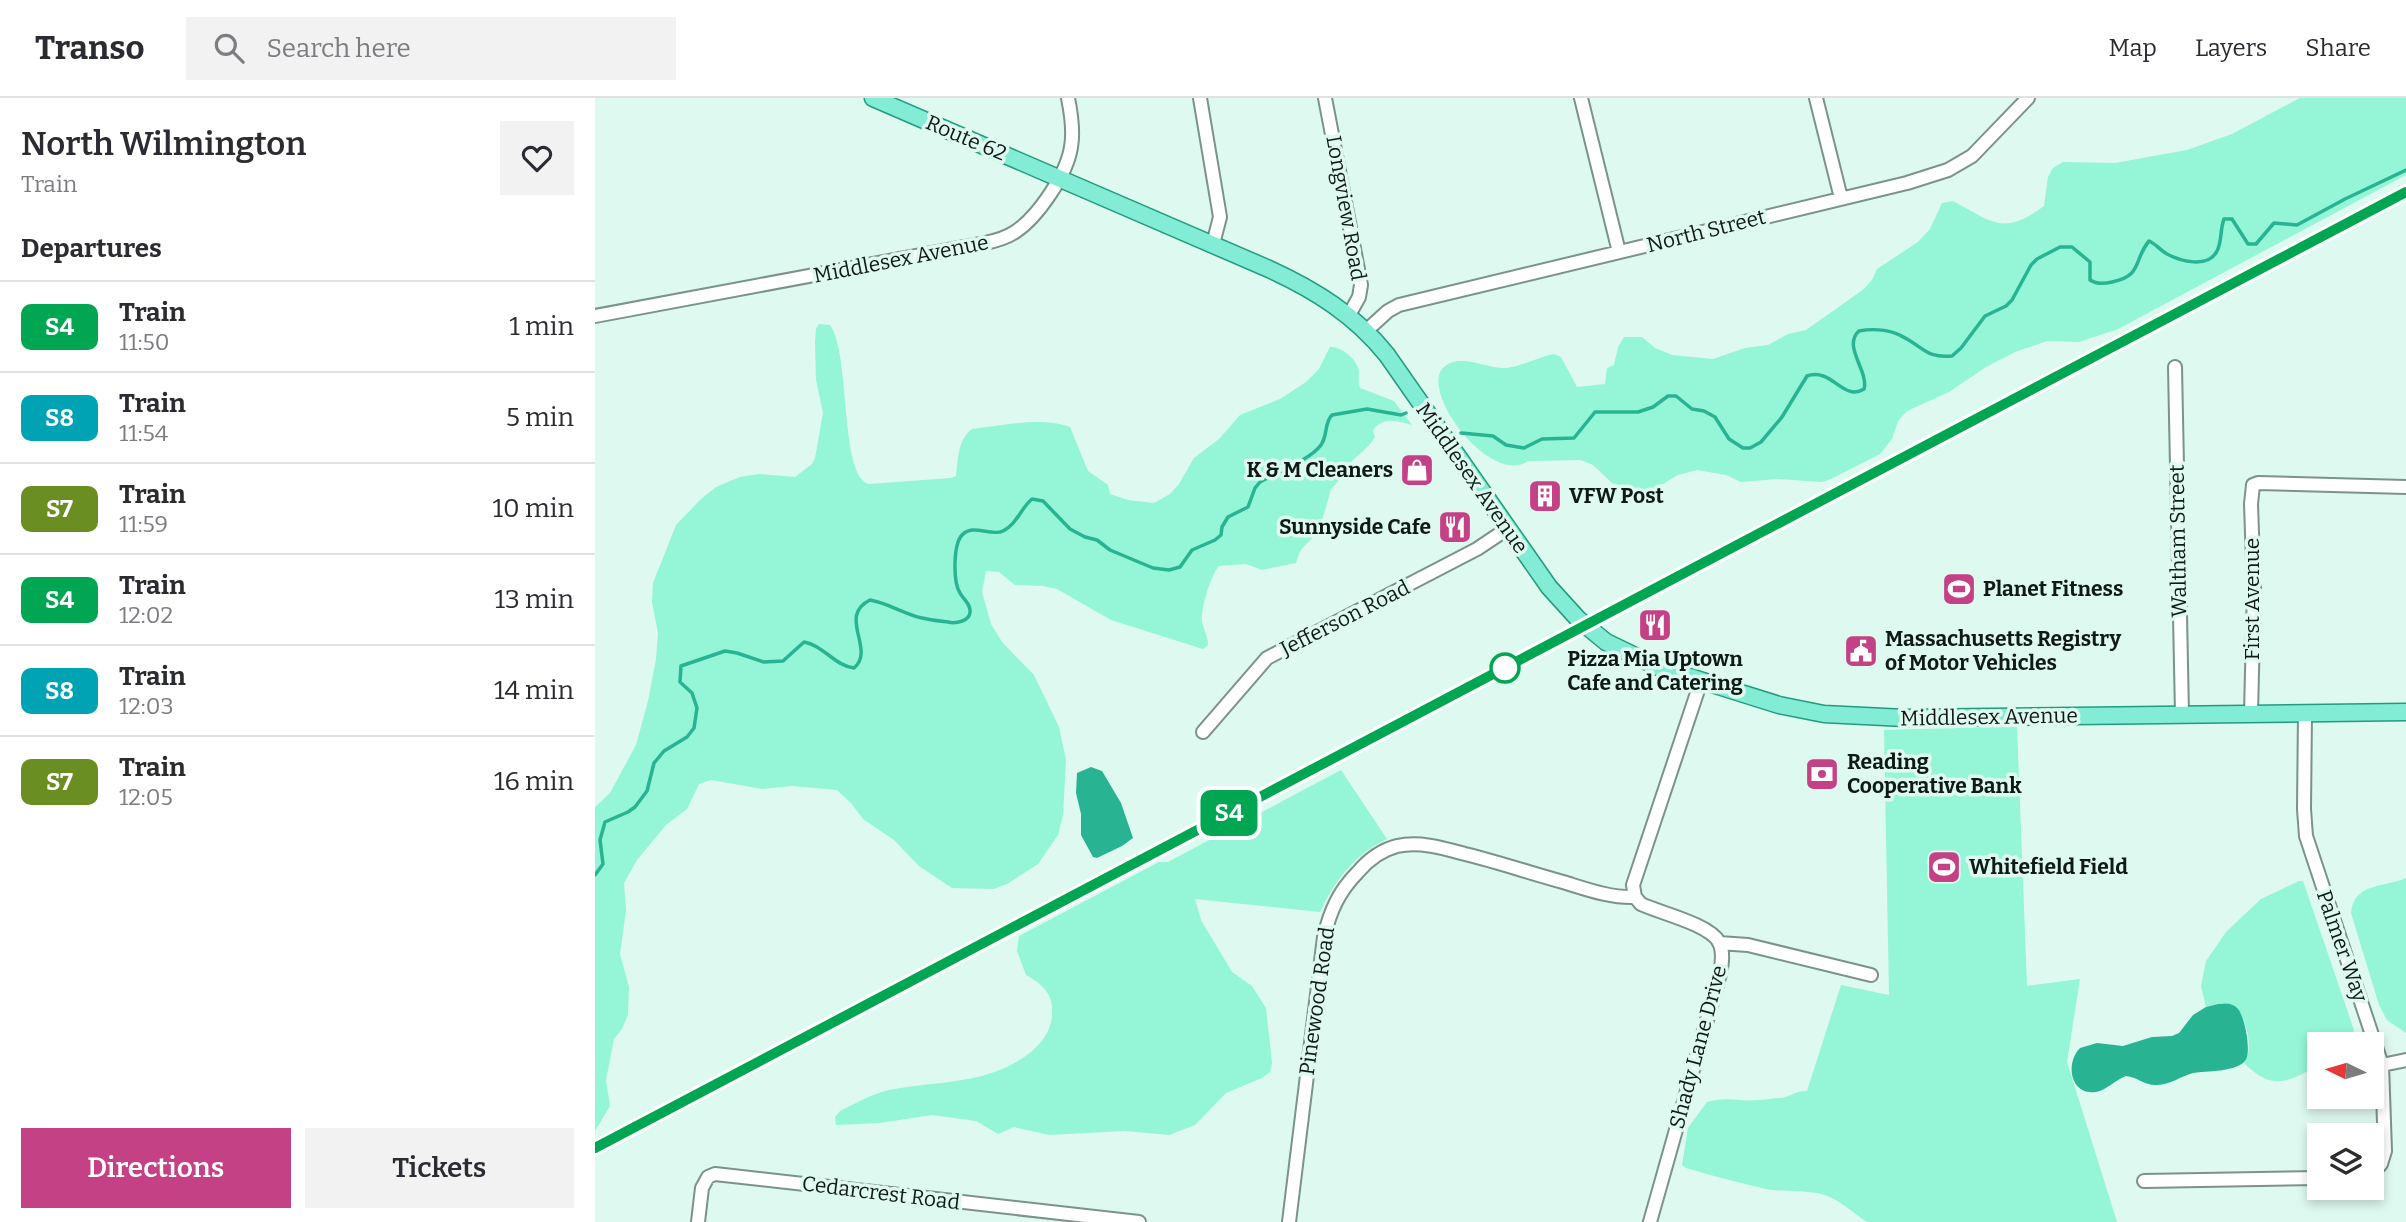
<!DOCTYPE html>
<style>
body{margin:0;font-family:Bitter,serif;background:#f2f2f3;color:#2b2b33;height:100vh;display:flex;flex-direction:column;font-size:26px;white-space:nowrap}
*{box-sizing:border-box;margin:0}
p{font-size:23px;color:#7c7c81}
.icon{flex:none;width:38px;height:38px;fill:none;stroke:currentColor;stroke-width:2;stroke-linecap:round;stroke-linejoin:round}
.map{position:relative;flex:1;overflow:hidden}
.details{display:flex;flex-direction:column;background:#fff;width:595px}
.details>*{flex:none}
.badge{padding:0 14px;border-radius:10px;font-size:24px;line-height:46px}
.needle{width:46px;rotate:275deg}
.buttons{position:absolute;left:1712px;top:934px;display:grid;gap:14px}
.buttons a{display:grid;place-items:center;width:77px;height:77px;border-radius:0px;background:#fff;box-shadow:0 4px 10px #0003;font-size:35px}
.map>.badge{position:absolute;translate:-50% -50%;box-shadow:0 0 0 4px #fff}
h2{padding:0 21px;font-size:26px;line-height:63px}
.round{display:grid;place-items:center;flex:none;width:74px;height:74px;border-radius:0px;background:#f2f2f3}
.summary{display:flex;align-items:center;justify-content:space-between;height:119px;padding:0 21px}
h1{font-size:33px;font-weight:600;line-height:52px}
.button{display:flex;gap:14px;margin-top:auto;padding:14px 21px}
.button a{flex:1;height:80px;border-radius:0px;background:#c54186;color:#fff;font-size:28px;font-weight:600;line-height:80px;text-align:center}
.button a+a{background:#f2f2f3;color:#2b2b33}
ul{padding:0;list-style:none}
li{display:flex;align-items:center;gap:21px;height:91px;padding:0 21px;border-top:2px solid #e1e1e2}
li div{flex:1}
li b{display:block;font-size:26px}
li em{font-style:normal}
li .badge{min-width:77px;font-weight:700;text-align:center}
header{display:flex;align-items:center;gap:42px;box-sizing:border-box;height:98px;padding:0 35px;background:#fff;border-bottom:2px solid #e1e1e2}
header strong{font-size:33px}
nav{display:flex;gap:38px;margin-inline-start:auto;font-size:24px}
.search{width:490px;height:63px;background:#f2f2f3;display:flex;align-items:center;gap:18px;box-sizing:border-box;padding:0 24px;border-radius:0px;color:#7c7c81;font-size:26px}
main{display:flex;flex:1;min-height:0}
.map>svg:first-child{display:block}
</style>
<header>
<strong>Transo</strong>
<div class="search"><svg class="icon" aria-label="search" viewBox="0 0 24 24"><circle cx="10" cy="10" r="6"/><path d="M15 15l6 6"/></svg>Search here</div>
<nav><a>Map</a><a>Layers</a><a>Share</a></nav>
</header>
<main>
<section class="details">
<div class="summary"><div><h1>North Wilmington</h1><p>Train</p></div><a class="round"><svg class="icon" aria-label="heart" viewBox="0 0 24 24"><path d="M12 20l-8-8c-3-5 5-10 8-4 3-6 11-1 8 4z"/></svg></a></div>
<h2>Departures</h2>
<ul>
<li><span class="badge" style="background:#00a651;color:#fff">S4</span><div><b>Train</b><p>11:50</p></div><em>1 min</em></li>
<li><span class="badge" style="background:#00a3b4;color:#fff">S8</span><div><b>Train</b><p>11:54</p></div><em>5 min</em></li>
<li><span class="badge" style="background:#6b8e23;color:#fff">S7</span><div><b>Train</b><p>11:59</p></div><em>10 min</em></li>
<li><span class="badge" style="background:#00a651;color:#fff">S4</span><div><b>Train</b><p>12:02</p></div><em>13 min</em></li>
<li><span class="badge" style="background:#00a3b4;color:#fff">S8</span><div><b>Train</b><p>12:03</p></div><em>14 min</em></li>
<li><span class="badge" style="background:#6b8e23;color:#fff">S7</span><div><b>Train</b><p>12:05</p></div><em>16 min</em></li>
</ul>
<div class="button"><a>Directions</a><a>Tickets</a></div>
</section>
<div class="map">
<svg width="1811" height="1124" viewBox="0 0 1811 1124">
<rect width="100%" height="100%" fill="#def9ef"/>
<path fill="#94f5d7" d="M 1705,0 L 1811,0 L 1811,77 L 1523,231 L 1484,244 L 1452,243 L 1420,254 L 1391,269 L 1354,294 L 1312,313 L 1303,323 L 1297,341 L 1285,356 L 1236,381 L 1227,384 L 1183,381 L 1146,384 L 1131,377 L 1102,372 L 1083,377 L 1054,394 L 1048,395 L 1017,385 L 998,367 L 986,362 L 933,363 C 895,389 823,292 849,269 C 866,254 893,272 912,270 C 928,268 944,259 959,256 L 966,259 L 982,289 L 1010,286 L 1012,270 L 1019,267 L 1023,249 L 1029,239 L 1047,239 L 1060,250 L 1077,257 L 1118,261 L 1150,250 L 1173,247 L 1193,236 L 1211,232 L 1269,191 L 1277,182 L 1282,171 L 1323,144 L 1335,131 L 1347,105 L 1358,103 C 1396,123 1408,139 1449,108 L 1453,79 L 1458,70 L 1468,64 L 1520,65 L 1592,52 L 1637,36 Z
M 224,226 L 235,227 C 256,255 244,379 274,386 L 356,380 L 361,378 C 363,362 363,341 377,331 C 408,328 446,318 475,329 L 493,373 L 513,387 L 515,396 L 533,402 L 559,405 L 575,396 L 584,386 L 599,360 L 624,341 L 645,317 L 685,301 L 711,284 L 724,271 L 735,249 C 746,248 762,261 764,273 C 764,279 763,283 765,290 L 799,303 L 817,327 C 802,323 789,318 778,332 L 780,339 C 773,351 761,358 752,368 C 746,376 744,385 736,391 C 733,402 726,430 719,438 C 708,451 707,446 701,465 L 667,472 L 651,466 L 624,468 C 616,476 605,513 607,524 C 609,532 613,539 613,547 L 608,551 L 516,522 L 462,491 L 448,488 L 420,487 L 404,474 L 391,473 L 387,494 L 396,526 L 407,544 L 439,577 L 464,629 L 471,662 L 468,717 L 463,737 L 443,766 L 412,786 L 399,791 L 357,790 L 324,768 L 299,742 L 268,721 L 256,705 L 242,692 L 197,688 L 167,691 L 116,682 L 104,686 L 92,711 L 71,727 L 42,762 L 29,785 L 31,812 L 25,856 L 34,889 L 33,917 L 27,931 L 19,941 L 11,982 L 15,1008 L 0,1033 L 0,709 L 15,695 L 41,647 L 53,603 L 61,561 L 63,535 L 57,504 L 58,485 L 81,427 L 106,401 L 121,389 L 145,379 L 164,376 L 200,379 L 217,366 L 220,360 L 228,315 L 221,282 L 220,244 L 221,231 Z
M 1422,628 L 1432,888 L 1485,881 L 1472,964 L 1522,1124 L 1272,1124 C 1258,1115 1243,1100 1226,1096 C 1208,1092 1189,1094 1171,1091 C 1144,1085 1118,1078 1091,1070 L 1087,1067 L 1093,1030 L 1112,1004 C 1134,998 1142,1004 1163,1002 C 1170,1002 1178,1000 1185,1000 C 1195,999 1202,992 1212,993 L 1246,887 L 1294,897 L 1289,632 Z
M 746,672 L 792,741 C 761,755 739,783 725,814 L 600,801 L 606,822 L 637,874 L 657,888 L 671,910 L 677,965 L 675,974 L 667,980 L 631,995 L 600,1027 L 574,1037 L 530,1033 L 454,1037 L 419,1029 L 403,1036 L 381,1023 L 337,1017 L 285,1025 L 241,1027 L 240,1019 L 245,1013 C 261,1005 277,996 294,992 C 345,982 393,988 436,954 C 447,945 456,932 457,918 C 459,897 449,887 431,877 L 422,853 L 424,838 L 564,764 L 573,764 Z
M 1811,780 L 1811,935 L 1792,922 L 1784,907 L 1756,815 C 1759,784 1789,790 1811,780 Z
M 1704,783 L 1708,783 L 1759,932 C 1755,953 1742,947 1724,947 L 1724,966 C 1694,985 1677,993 1649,965 C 1659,952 1652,918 1639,908 C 1631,902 1619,907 1611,909 L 1606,888 L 1611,863 L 1631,834 L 1666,801 Z"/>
<path fill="#28b492" d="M 496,669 L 507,673 L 526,705 L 538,740 L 527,748 L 502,760 L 498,759 L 486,737 L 486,716 L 481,695 L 482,675 Z
M 1623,906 C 1631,905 1638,905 1643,911 C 1650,919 1657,956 1650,963 C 1641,974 1611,973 1598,975 C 1586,978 1575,987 1562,987 C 1551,988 1542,979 1531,978 C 1520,982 1512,992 1501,994 C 1475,998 1470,965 1485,950 L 1502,945 L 1528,948 L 1557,939 L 1577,938 L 1584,935 L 1598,917 L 1611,909 Z"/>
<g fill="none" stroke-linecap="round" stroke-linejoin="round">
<path stroke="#28b492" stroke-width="3.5" d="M 866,335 L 898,338 L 911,347 L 929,350 L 947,341 L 979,340 L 1000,314 L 1043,314 L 1058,309 L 1073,298 L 1081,298 L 1097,311 L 1109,313 L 1120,319 L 1134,341 L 1148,350 L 1155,350 L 1166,344 L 1187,319 L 1212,278 C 1237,269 1248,304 1269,291 C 1274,273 1247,248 1264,233 C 1280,230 1298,232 1312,241 C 1331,252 1333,260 1357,258 L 1366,250 L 1390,218 L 1411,208 L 1417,202 L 1436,167 L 1442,161 L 1465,149 L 1477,149 L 1495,164 L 1495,182 C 1501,186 1509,186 1517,184 C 1548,178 1538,162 1554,143 C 1561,146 1565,152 1572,156 C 1585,163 1613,171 1622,153 C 1627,144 1625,131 1629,121 L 1637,121 L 1653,146 L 1661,146 L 1679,125 L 1702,127 L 1750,101 L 1811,72
M 0,777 L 8,766 L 5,742 L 10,724 L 33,714 L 40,709 L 52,693 L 59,665 L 69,653 L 92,639 L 99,630 L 102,610 L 97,595 L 85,584 L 86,568 L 130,553 L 142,555 L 169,564 L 188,563 L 209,544 C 228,547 240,568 259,570 C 281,552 242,518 275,502 C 293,505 309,516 327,520 C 335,522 345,523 353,524 C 361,526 375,523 375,514 C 376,506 368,501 365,495 C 358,484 358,447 367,437 C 378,425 396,439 408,433 C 422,426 426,410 437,401 L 448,403 L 475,431 L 490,439 L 502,442 L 515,452 L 558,470 L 574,472 L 585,469 L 597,452 L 620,442 L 626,437 L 627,429 L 633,419 L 653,409 L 660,390 L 665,384 C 682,374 715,362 726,347 C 733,337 729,325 737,317 L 772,311 L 806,317 L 811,315"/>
<g stroke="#7b938a" stroke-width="16">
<path id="minor" d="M 605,0 L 625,119 L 618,146
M 730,0 L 766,187 L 764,199 L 754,217
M 986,0 L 1024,154
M 1221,0 L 1246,100
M 0,218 L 390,145 C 400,143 411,140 420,134 C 443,119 472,76 476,49 C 479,33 476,15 473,0
M 771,233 L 793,213 L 804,207 L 1312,85 L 1353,72 L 1377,58 L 1433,0
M 1580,269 L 1587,616
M 1656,615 L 1659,492 L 1656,406 L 1658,387 L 1663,385 L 1811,389
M 1710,615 L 1709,711 L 1711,738 L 1787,967 L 1790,1053 L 1786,1066 L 1776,1076
M 608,634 L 672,560 L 882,451 L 912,431
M 1124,845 L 1153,847 L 1276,877
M 1787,967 L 1811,962
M 1549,1083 L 1724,1080
M 103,1124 L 107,1090 L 113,1079 L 120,1076 L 544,1124
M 694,1124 L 729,839 C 735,813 744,793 763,774 C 773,762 787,752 802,748 C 825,743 848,750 870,756 C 903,764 935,775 968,784 C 991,791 1015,800 1040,799
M 1055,1124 L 1125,876 C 1127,866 1129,854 1124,844 C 1114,826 1065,815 1046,806 L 1040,799 L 1038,787 L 1106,583"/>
</g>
<g stroke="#239b7f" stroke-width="19">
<path id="major" d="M 278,0 L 674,171 C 720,192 760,217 792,257 L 954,489 L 983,521 L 1011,544 L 1063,569 L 1184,607 L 1229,616 L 1310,620 L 1811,614"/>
</g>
<use href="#minor" stroke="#fff" stroke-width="12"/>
<use href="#major" stroke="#82edd4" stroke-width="16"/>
<g stroke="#41504b" stroke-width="6">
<path id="rail" d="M 0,1050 L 1811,94"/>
</g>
<use href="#rail" stroke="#def9ef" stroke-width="3.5" stroke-dasharray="10" stroke-linecap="butt"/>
</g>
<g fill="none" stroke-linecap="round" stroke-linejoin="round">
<g stroke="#fff" stroke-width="16">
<path id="line" d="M 0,1050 L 1811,94"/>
</g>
<use href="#line" stroke="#00a651" stroke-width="10"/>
</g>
<defs>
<g id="shop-square" transform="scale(1.75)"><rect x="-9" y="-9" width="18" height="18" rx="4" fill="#c54186" stroke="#def9ef"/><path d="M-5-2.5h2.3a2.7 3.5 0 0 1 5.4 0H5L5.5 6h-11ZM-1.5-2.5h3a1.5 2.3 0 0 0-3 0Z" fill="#fff"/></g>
<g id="building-square" transform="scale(1.75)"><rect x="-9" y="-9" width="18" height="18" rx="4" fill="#c54186" stroke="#def9ef"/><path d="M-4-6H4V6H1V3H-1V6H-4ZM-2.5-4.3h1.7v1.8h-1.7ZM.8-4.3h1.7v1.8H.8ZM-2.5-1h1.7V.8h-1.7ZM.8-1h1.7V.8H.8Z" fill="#fff"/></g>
<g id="restaurant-square" transform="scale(1.75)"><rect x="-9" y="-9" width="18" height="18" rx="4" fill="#c54186" stroke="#def9ef"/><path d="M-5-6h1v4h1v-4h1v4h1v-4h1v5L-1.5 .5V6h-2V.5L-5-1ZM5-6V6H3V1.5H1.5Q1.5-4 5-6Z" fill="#fff"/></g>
<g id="stadium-square" transform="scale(1.75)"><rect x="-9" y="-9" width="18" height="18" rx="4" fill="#c54186" stroke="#def9ef"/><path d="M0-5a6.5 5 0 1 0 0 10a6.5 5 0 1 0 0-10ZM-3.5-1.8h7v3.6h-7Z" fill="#fff"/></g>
<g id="civic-square" transform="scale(1.75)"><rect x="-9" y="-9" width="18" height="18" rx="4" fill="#c54186" stroke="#def9ef"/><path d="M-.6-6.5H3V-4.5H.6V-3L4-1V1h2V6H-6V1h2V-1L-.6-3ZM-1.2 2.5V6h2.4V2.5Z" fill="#fff"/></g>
<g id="bank-square" transform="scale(1.75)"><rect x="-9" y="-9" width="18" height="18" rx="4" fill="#c54186" stroke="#def9ef"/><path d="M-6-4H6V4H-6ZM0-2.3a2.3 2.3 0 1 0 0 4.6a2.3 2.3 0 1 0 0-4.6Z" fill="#fff"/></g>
</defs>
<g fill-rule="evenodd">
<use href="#shop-square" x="822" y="372"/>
<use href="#building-square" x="950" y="398"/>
<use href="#restaurant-square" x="860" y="429"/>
<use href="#stadium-square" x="1364" y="491"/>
<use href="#restaurant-square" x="1060" y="527"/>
<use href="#civic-square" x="1266" y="553"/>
<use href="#bank-square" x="1227" y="676"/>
<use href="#stadium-square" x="1349" y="769"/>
</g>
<circle fill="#fff" stroke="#00a651" stroke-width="3.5" cx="910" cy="570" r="14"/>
<g text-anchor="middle" stroke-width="7" stroke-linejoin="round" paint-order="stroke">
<g font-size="21" fill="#0f1916" stroke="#def9ef">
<text transform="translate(371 40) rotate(23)" y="7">Route 62</text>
<text transform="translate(751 110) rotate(80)" y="7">Longview Road</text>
<text transform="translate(1111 133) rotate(-14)" y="7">North Street</text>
<text transform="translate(306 161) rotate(-11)" y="7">Middlesex Avenue</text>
<text transform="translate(877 380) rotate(55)" y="7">Middlesex Avenue</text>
<text transform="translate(1583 443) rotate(-91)" y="7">Waltham Street</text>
<text transform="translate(1657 501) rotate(-90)" y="7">First Avenue</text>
<text transform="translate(750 520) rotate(-27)" y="7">Jefferson Road</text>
<text transform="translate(1394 619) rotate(-1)" y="7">Middlesex Avenue</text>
<text transform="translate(1747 848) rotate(71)" y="7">Palmer Way</text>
<text transform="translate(722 903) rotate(-82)" y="7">Pinewood Road</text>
<text transform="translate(1103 949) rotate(-75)" y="7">Shady Lane Drive</text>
<text transform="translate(286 1095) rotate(7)" y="7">Cedarcrest Road</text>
</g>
<g font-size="21" font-weight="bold" fill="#0f1916" stroke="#def9ef" text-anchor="start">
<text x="798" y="379" text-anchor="end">K &amp; M Cleaners</text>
<text x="974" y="405">VFW Post</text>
<text x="836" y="436" text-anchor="end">Sunnyside Cafe</text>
<text x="1388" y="498">Planet Fitness</text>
<text x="1290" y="548">Massachusetts Registry<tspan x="1290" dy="24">of Motor Vehicles</tspan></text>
<text x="1060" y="568" text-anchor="middle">Pizza Mia Uptown<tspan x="1060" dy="24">Cafe and Catering</tspan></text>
<text x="1252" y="671">Reading<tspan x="1252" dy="24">Cooperative Bank</tspan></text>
<text x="1374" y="776">Whitefield Field</text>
</g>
</g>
</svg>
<div class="buttons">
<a><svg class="needle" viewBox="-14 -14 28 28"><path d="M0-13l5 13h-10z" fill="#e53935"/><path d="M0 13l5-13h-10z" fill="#7c7c81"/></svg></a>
<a><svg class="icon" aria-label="layers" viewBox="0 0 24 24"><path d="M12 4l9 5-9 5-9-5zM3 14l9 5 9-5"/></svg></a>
</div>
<b class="badge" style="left:634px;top:715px;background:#00a651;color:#fff">S4</b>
</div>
</main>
